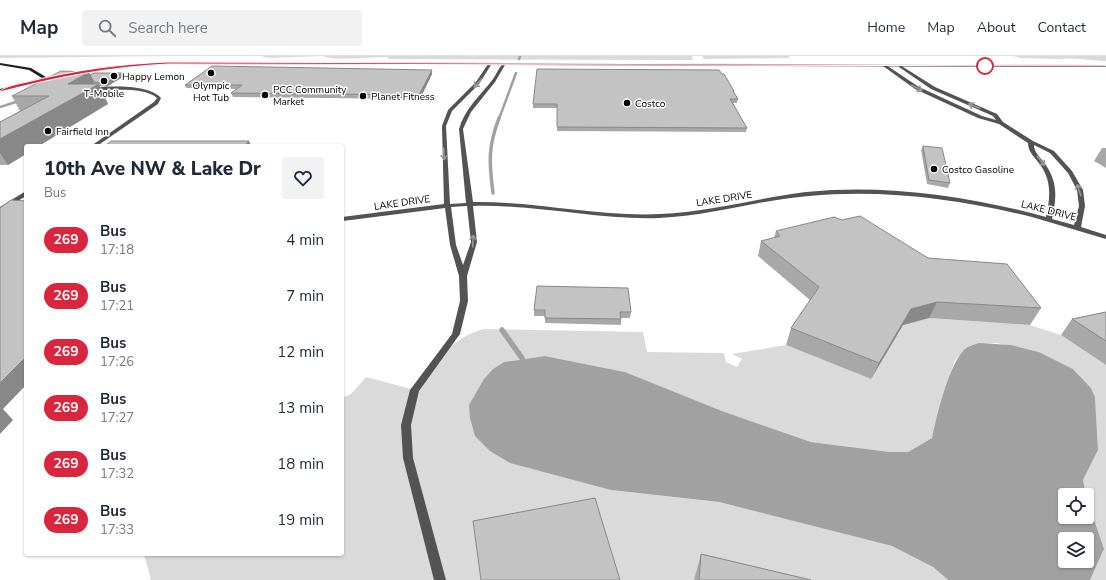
<!DOCTYPE html>
<style>
body{margin:0;font-family:"Nunito Sans",sans-serif;background:#f2f2f3;color:#1f2937;height:100vh;display:flex;flex-direction:column;font-size:15px;white-space:nowrap}
*{box-sizing:border-box;margin:0}
p{font-size:13px;color:#747a83}
.icon{flex:none;width:22px;height:22px;fill:none;stroke:currentColor;stroke-width:2;stroke-linecap:round;stroke-linejoin:round}
.map{position:relative;flex:1;overflow:hidden}
.details{position:absolute;left:24px;top:88px;width:320px;height:412px;display:flex;flex-direction:column;background:#fff;border-radius:4px;box-shadow:0 1px 3px #0004}
.details>*{flex:none}
.badge{padding:0 8px;border-radius:13px;font-size:14px;line-height:26px}
.buttons{position:absolute;left:1058px;top:432px;display:grid;gap:8px}
.buttons a{display:grid;place-items:center;width:36px;height:36px;border-radius:4px;background:#fff;box-shadow:0 1px 3px #0004;font-size:20px}
.map>.badge{position:absolute;translate:-50% -50%;box-shadow:0 0 0 2px #fff}
.round{display:grid;place-items:center;flex:none;width:42px;height:42px;border-radius:4px;background:#f2f2f3}
.summary{display:flex;align-items:center;justify-content:space-between;height:68px;padding:0 20px}
h1{font-size:19px;font-weight:800;line-height:30px}
ul{padding:0;list-style:none}
li{display:flex;align-items:center;gap:12px;height:56px;padding:0 20px}
li div{flex:1}
li b{display:block;font-size:15px}
li em{font-style:normal}
li .badge{min-width:44px;font-weight:700;text-align:center}
header{display:flex;align-items:center;gap:24px;box-sizing:border-box;height:56px;padding:0 20px;background:#fff;border-bottom:1px solid #e0e1e3}
header strong{font-size:19px}
nav{display:flex;gap:22px;margin-inline-start:auto;font-size:14px}
.search{width:280px;height:36px;background:#f2f2f3;display:flex;align-items:center;gap:10px;box-sizing:border-box;padding:0 14px;border-radius:4px;color:#747a83;font-size:15px}
.map>svg:first-child{display:block}
</style>
<header>
<strong>Map</strong>
<div class="search"><svg class="icon" aria-label="search" viewBox="0 0 24 24"><circle cx="10" cy="10" r="6"/><path d="M15 15l6 6"/></svg>Search here</div>
<nav><a>Home</a><a>Map</a><a>About</a><a>Contact</a></nav>
</header>
<div class="map">
<svg width="1106" height="524" viewBox="0 0 1106 524">
<rect width="100%" height="100%" fill="#fff"/>
<path fill="#dadada" d="M 0,0 L 168,0 L 0,2 Z
M 260,0 L 692,0 L 693,4 L 388,3 L 387,1 C 373,1 331,5 323,0 L 269,2 Z
M 702,0 L 789,0 L 789,2 L 704,3 Z
M 1013,0 L 1106,0 L 1106,5 C 1097,5 1067,1 1062,3 L 1020,2 Z
M 929,262 L 1030,269 L 1061,279 L 1106,309 L 1106,524 L 1090,524 L 1104,493 L 1088,451 L 1083,424 L 1098,394 L 1095,341 L 1091,332 L 1073,313 L 1039,296 L 1024,292 L 996,287 L 971,289 L 964,294 L 954,306 L 932,382 L 908,396 L 890,396 L 811,386 L 722,355 L 625,316 L 545,300 L 504,306 L 493,313 L 476,337 L 611,434 L 719,446 L 892,490 L 933,511 L 948,524 L 151,524 L 144,498 L 342,498 L 342,342 L 351,338 L 366,321 L 415,334 C 435,309 450,281 484,273 L 643,276 L 647,296 L 724,297 L 726,306 L 737,311 L 742,303 L 732,298 L 786,289 L 871,323 L 903,269 Z"/>
<path fill="#a1a1a1" fill-rule="evenodd" d="M 979,287 L 1011,289 L 1039,296 L 1073,313 L 1091,332 L 1095,341 L 1098,394 L 1083,424 L 1086,439 L 1065,439 L 1065,461 L 1087,461 L 1087,443 L 1104,493 L 1090,524 L 948,524 L 933,511 L 892,490 L 719,446 L 611,434 L 510,407 L 490,395 L 475,380 L 470,362 L 469,349 L 484,323 L 493,313 L 504,306 L 545,300 L 625,316 L 722,355 L 811,386 L 890,396 L 908,396 L 932,382 C 937,359 948,312 963,295 C 967,290 973,289 979,287 ZM 1065,483 L 1087,483 L 1087,505 L 1065,505 Z"/>
<g fill="none" stroke-linecap="round" stroke-linejoin="round">
<path stroke="#a1a1a1" stroke-width="2.5" d="M 519,3 L 520,0
M 0,51 L 22,44
M 499,63 L 516,17"/>
<path stroke="#a1a1a1" stroke-width="3.5" d="M 493,137 C 489,106 488,91 499,62"/>
<path stroke="#a1a1a1" stroke-width="5.5" d="M 502,274 L 522,302"/>
<path fill="#535353" fill-rule="evenodd" d="M 488,8 L 491,9 L 479,28 L 452,55 L 446,70 L 450,148 L 466,147 L 459,73 C 465,52 480,40 493,23 C 496,19 499,11 503,8 L 505,9 L 495,26 L 471,56 L 463,73 L 473,146 C 535,145 597,161 660,158 C 709,156 757,142 806,136 C 886,128 969,140 1046,161 C 1050,143 1052,126 1041,110 C 1036,102 1028,97 1028,87 L 999,68 L 978,62 L 915,33 L 883,10 L 886,9 L 919,31 L 982,60 L 996,64 L 993,60 L 931,33 L 899,11 L 900,9 L 935,31 L 997,58 L 1003,66 L 1033,85 L 1054,95 L 1072,115 L 1083,134 L 1085,150 L 1081,171 L 1106,179 L 1106,183 C 1081,176 1057,168 1032,161 C 959,143 884,133 809,140 C 758,144 710,160 659,162 C 597,164 535,148 473,150 L 477,186 L 467,220 L 468,245 L 460,278 L 419,335 L 411,369 L 413,402 L 446,524 L 434,524 L 403,402 L 401,369 L 410,334 L 452,278 L 460,245 L 459,220 L 450,189 L 445,152 L 351,164 L 342,165 L 342,161 L 444,148 L 442,70 L 448,54 L 476,26 ZM 1034,89 L 1050,97 L 1068,117 L 1077,134 L 1079,150 L 1074,169 L 1052,163 C 1057,140 1058,125 1043,105 C 1039,100 1034,96 1034,89 ZM 467,150 L 471,186 L 463,209 L 456,189 L 451,151 Z
M 91,32 C 110,30 148,28 161,42 L 158,48 L 97,90 L 91,90 L 154,46 L 157,42 C 143,30 111,35 93,34 L 91,33 Z
M 26,135 L 26,140 L 0,156 L 0,151 Z"/>
<path fill="#202020" fill-rule="evenodd" d="M 168,6 L 1106,9 L 1106,11 L 168,8 C 110,11 56,21 0,35 L 0,33 L 42,22 L 29,14 L 0,9 L 0,7 L 31,12 L 46,21 L 104,11 Z"/>
</g>
<path fill="#a8a8a8" d="M 89,16 L 90,19 L 123,21 L 106,31 L 100,30 L 108,48 L 26,90 L 26,98 L 8,109 L 0,109 L 0,66 L 20,55 L 12,40 Z
M 432,18 L 420,43 L 233,41 L 231,37 L 237,33 L 186,32 L 185,29 Z
M 722,18 L 734,35 L 734,37 L 738,43 L 737,47 L 733,47 L 747,72 L 746,76 L 557,75 L 557,52 L 533,52 L 533,48 Z
M 923,90 L 950,127 L 948,132 L 927,128 L 921,94 Z
M 1102,92 L 1106,92 L 1106,112 L 1094,105 Z
M 776,175 L 928,202 L 1041,252 L 1030,269 L 929,262 L 903,269 L 871,323 L 786,289 L 791,272 L 810,244 L 758,200 L 761,185 L 774,182 Z
M 534,254 L 631,256 L 630,262 L 621,262 L 621,269 L 545,267 L 545,260 L 534,260 Z
M 1106,256 L 1106,309 L 1061,279 L 1072,263 Z
M 701,498 L 811,524 L 694,524 Z"/>
<path fill="#888" d="M 432,14 L 432,18 L 420,43 L 419,39 Z
M 89,16 L 95,30 L 99,28 L 108,48 L 39,90 L 26,90 L 26,98 L 8,109 L 0,97 L 0,83 L 68,28 Z
M 122,17 L 123,21 L 106,31 L 105,27 Z
M 249,85 L 251,89 L 250,90 L 244,90 Z
M 937,246 L 929,262 L 903,269 L 871,323 L 879,307 L 911,253 Z
M 26,301 L 26,329 L 3,353 L 13,364 L 0,378 L 0,327 Z"/>
<path fill="#c3c3c3" stroke="#888" d="M 212,10 L 432,14 L 419,39 L 231,37 L 242,29 L 185,29 Z
M 537,13 L 719,14 L 722,18 L 724,18 L 734,35 L 733,35 L 738,43 L 730,43 L 747,72 L 557,71 L 557,48 L 533,48 Z
M 61,15 L 89,16 L 68,28 L 99,28 L 0,83 L 0,66 L 49,40 L 12,40 Z
M 94,17 L 122,17 L 105,27 L 94,26 L 90,19 Z
M 111,85 L 249,85 L 244,90 L 105,90 Z
M 923,90 L 942,92 L 950,127 L 929,124 Z
M 11,144 L 26,145 L 26,301 L 0,327 L 0,152 Z
M 860,160 L 928,202 L 1007,208 L 1041,252 L 937,246 L 911,253 L 879,307 L 791,272 L 819,231 L 761,185 L 780,180 L 776,175 L 834,161 L 842,164 Z
M 537,230 L 628,232 L 631,256 L 620,256 L 621,263 L 545,262 L 545,254 L 534,254 Z
M 1106,256 L 1106,285 L 1072,263 Z
M 595,442 L 620,524 L 481,524 L 473,465 Z
M 701,498 L 811,524 L 699,524 Z"/>
<defs><path id="oneway-shaft" d="M-6 0H5M1.5-3L5.5 0L1.5 3" fill="none" stroke-width="1.6" stroke-linecap="round" stroke-linejoin="round"/></defs>
<g stroke="#989898">
<use href="#oneway-shaft" transform="translate(478 27) rotate(132)"/>
<use href="#oneway-shaft" transform="translate(917 32) rotate(27)"/>
<use href="#oneway-shaft" transform="translate(974 50) rotate(-157)"/>
<use href="#oneway-shaft" transform="translate(444 98) rotate(87)"/>
<use href="#oneway-shaft" transform="translate(1041 105) rotate(51)"/>
<use href="#oneway-shaft" transform="translate(1079 134) rotate(-108)"/>
<use href="#oneway-shaft" transform="translate(473 185) rotate(-87)"/>
</g>
<path fill="#d7263d" stroke="#fff" d="M 168,6 L 1106,9 L 1106,10 L 168,8 C 109,11 57,21 0,36 L 0,35 C 6,30 18,28 27,26 C 74,14 120,8 168,6 Z"/>
<circle fill="#fff" stroke="#d7263d" stroke-width="2" cx="985" cy="10" r="8"/>
<g fill="#000" stroke="#fff" stroke-width="1.5">
<circle cx="211" cy="17" r="4"/>
<circle cx="114" cy="20" r="4"/>
<circle cx="104" cy="25" r="4"/>
<circle cx="265" cy="39" r="4"/>
<circle cx="363" cy="40" r="4"/>
<circle cx="627" cy="47" r="4"/>
<circle cx="48" cy="75" r="4"/>
<circle cx="934" cy="113" r="4"/>
</g>
<g text-anchor="middle" stroke-width="3" stroke-linejoin="round" paint-order="stroke">
<g font-size="10" fill="#000" stroke="#fff" text-anchor="start">
<text x="122" y="24">Happy Lemon</text>
<text x="211" y="33" text-anchor="middle">Olympic<tspan x="211" dy="12">Hot Tub</tspan></text>
<text x="273" y="37">PCC Community<tspan x="273" dy="12">Market</tspan></text>
<text x="104" y="41" text-anchor="middle">T-Mobile</text>
<text x="371" y="44">Planet Fitness</text>
<text x="635" y="51">Costco</text>
<text x="56" y="79">Fairfield Inn</text>
<text x="942" y="117">Costco Gasoline</text>
</g>
<g font-size="10" fill="#000" stroke="#fff">
<text transform="translate(724 142) rotate(-9)" y="4">LAKE DRIVE</text>
<text transform="translate(402 146) rotate(-8)" y="4">LAKE DRIVE</text>
<text transform="translate(1049 154) rotate(14)" y="4">LAKE DRIVE</text>
</g>
</g>
</svg>
<div class="buttons">
<a><svg class="icon" aria-label="locate" viewBox="0 0 24 24"><circle cx="12" cy="12" r="6"/><path d="M12 2v4M12 18v4M2 12h4M18 12h4"/></svg></a>
<a><svg class="icon" aria-label="layers" viewBox="0 0 24 24"><path d="M12 4l9 5-9 5-9-5zM3 14l9 5 9-5"/></svg></a>
</div>
<section class="details">
<div class="summary"><div><h1>10th Ave NW &amp; Lake Dr</h1><p>Bus</p></div><a class="round"><svg class="icon" aria-label="heart" viewBox="0 0 24 24"><path d="M12 20l-8-8c-3-5 5-10 8-4 3-6 11-1 8 4z"/></svg></a></div>
<ul>
<li><span class="badge" style="background:#d7263d;color:#fff">269</span><div><b>Bus</b><p>17:18</p></div><em>4 min</em></li>
<li><span class="badge" style="background:#d7263d;color:#fff">269</span><div><b>Bus</b><p>17:21</p></div><em>7 min</em></li>
<li><span class="badge" style="background:#d7263d;color:#fff">269</span><div><b>Bus</b><p>17:26</p></div><em>12 min</em></li>
<li><span class="badge" style="background:#d7263d;color:#fff">269</span><div><b>Bus</b><p>17:27</p></div><em>13 min</em></li>
<li><span class="badge" style="background:#d7263d;color:#fff">269</span><div><b>Bus</b><p>17:32</p></div><em>18 min</em></li>
<li><span class="badge" style="background:#d7263d;color:#fff">269</span><div><b>Bus</b><p>17:33</p></div><em>19 min</em></li>
</ul>
</section>
</div>
